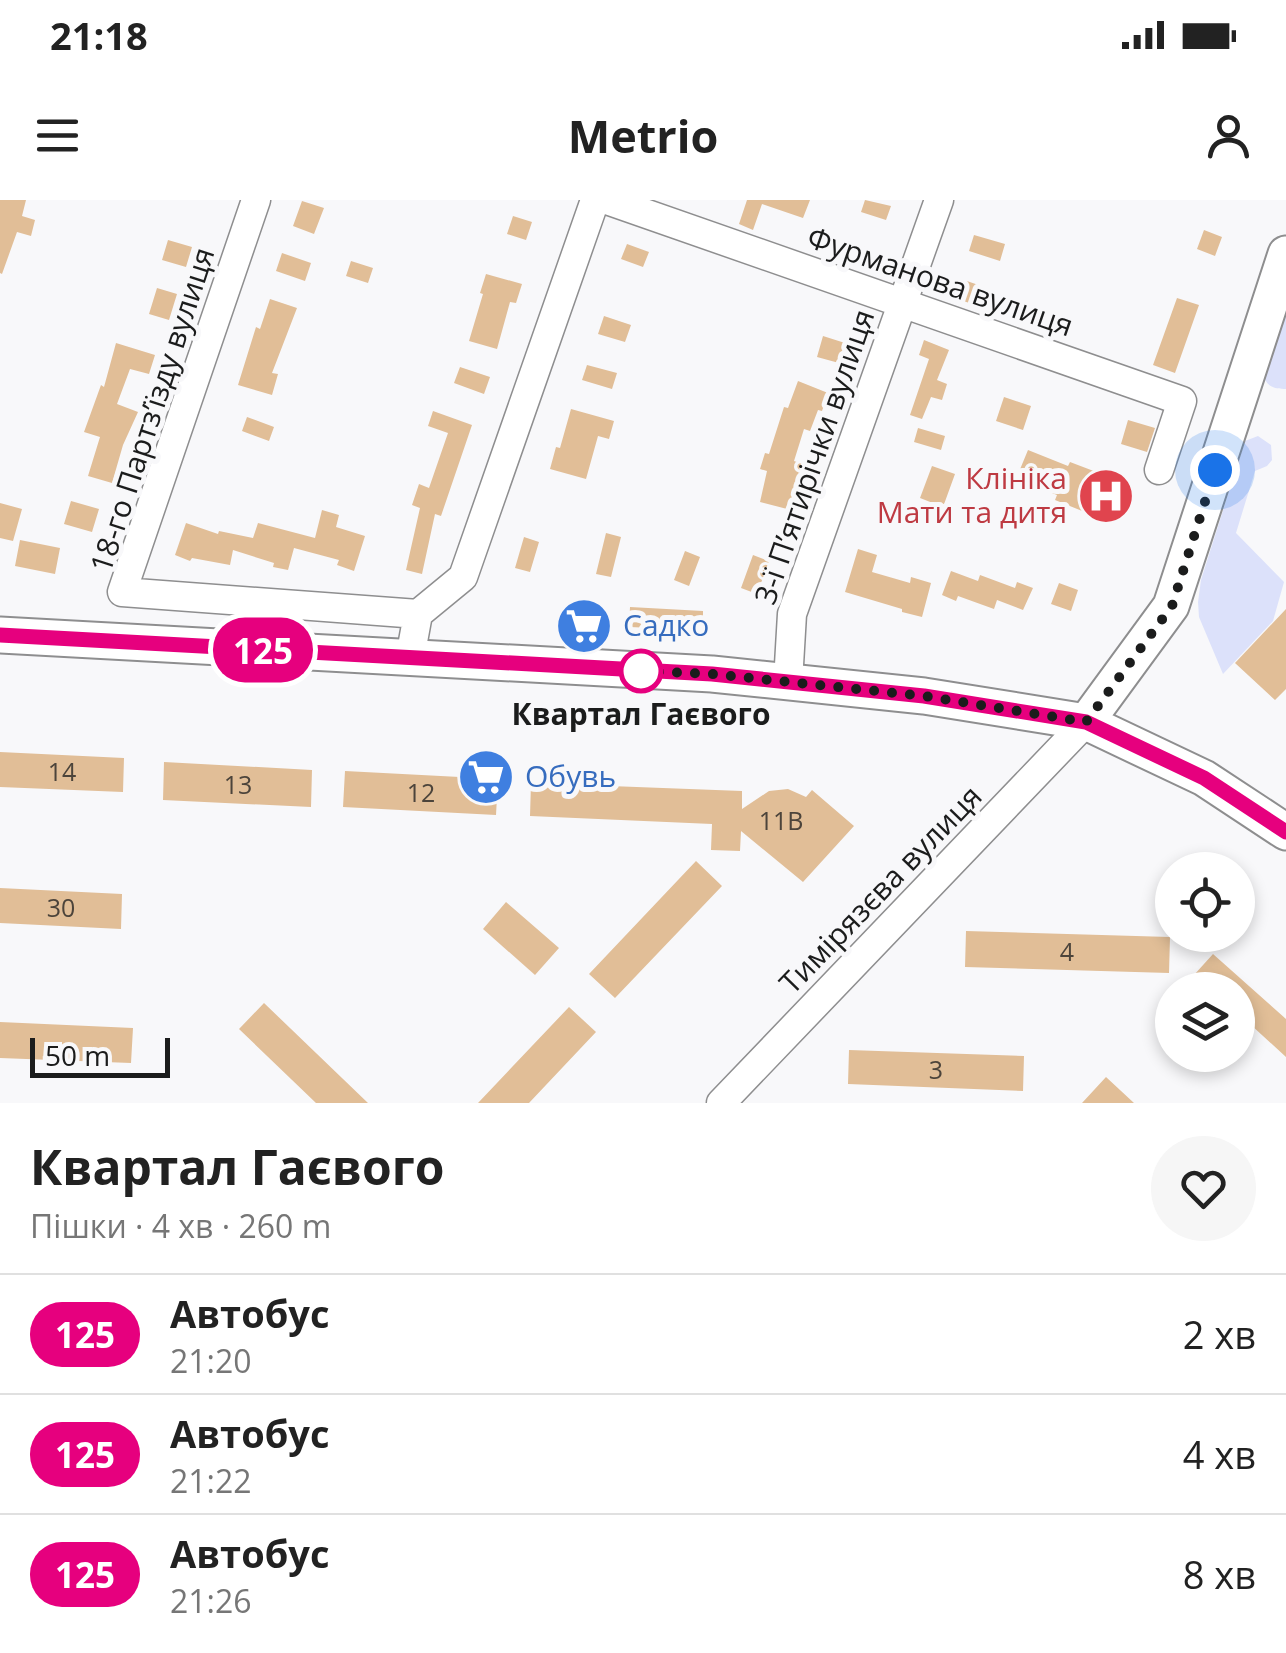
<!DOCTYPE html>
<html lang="uk">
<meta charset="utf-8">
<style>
body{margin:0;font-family:"Open Sans",sans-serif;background:#f6f6f6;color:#222;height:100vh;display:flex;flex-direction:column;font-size:38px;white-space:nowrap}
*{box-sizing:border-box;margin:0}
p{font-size:32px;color:#767676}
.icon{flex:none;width:55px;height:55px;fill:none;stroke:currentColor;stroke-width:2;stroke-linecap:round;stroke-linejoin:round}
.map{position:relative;height:903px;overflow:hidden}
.sheet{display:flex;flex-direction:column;background:#fff;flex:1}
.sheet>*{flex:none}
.badge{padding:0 20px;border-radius:32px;font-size:35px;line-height:65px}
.tools{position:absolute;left:1155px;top:652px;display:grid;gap:20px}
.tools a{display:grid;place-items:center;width:100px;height:100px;border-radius:50%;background:#fff;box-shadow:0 5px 15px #0003;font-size:50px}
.scale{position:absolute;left:30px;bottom:25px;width:140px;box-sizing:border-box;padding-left:10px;border:5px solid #1b1c1c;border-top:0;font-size:28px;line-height:35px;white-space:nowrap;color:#1b1c1c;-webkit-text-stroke:8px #f8f8fa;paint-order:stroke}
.you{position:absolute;width:50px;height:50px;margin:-25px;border:8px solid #fff;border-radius:50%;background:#1a73e8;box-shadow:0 0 0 15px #1a73e833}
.map>.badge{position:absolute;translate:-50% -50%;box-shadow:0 0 0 5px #fff}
.round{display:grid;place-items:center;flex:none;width:105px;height:105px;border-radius:52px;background:#f6f6f6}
.overview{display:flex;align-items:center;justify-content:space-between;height:170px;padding:0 30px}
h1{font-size:48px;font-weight:700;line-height:75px}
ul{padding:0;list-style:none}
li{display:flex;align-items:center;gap:30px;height:120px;padding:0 30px;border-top:2px solid #e0e0e0}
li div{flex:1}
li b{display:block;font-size:38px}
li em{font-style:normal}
li .badge{min-width:110px;font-weight:700;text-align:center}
.status{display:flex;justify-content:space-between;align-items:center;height:70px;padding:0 50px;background:#fff;direction:ltr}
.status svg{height:28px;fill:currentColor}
header{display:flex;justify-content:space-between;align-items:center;height:130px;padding:0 30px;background:#fff;font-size:45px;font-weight:700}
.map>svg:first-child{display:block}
</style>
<div class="status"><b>21:18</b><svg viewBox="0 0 49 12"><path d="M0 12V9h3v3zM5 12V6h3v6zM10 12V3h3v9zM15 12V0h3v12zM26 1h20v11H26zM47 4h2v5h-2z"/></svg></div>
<header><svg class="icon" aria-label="menu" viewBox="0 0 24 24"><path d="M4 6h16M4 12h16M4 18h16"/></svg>Metrio<svg class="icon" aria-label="person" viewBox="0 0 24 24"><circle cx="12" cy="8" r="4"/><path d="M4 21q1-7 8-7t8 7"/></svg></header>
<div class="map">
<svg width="1286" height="903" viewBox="0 0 1286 903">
<rect width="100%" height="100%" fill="#f8f8fa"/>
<path fill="#dce1fa" d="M 1286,112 L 1286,189 C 1276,189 1268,188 1264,177 Z
M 1258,236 L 1271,245 L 1272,260 L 1267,266 L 1255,271 L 1236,333 L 1284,382 L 1273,421 L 1223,474 L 1199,417 L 1198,402 L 1201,380 L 1245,241 Z"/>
<path fill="#e1be97" d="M 0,0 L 26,0 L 22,16 L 35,20 L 31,36 L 17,32 L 2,74 L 0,73 Z
M 747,0 L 810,0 L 803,18 L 762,4 L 753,30 L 739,24 Z
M 865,0 L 891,6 L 886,20 L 861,12 Z
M 302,1 L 324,8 L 314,34 L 293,26 Z
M 513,16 L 532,22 L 526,40 L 507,34 Z
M 1204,30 L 1222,37 L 1215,56 L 1197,49 Z
M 974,35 L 1005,44 L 1000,61 L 969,51 Z
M 168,40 L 192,47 L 186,67 L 162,60 Z
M 847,41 L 874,50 L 868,66 L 842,57 Z
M 627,44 L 649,52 L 643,67 L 621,59 Z
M 282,53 L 311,63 L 305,81 L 276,71 Z
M 351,61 L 373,68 L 368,83 L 346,76 Z
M 486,74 L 522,84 L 516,103 L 510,102 L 497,149 L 469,141 L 483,94 L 480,93 Z
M 961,79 L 996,91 L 989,110 L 955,98 Z
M 157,88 L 177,94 L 169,120 L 149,114 Z
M 1177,98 L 1199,105 L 1175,173 L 1153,165 Z
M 270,99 L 297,108 L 272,173 L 278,174 L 272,195 L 238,185 L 256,127 L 260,129 Z
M 604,116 L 631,125 L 625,142 L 598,134 Z
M 823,136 L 845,143 L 839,163 L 817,157 Z
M 924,140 L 949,150 L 937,180 L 947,184 L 942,200 L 931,197 L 922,219 L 910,215 L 929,159 L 919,155 Z
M 116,143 L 155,155 L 149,174 L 130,169 L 117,204 L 138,212 L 123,245 L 112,283 L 88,276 L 100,237 L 84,232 L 101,185 L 104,187 Z
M 587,165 L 617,173 L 612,189 L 582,180 Z
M 460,167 L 490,177 L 484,194 L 454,183 Z
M 798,181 L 828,193 L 822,211 L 818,210 L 810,231 L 804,229 L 794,261 L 802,264 L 791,310 L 760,302 L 767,271 L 760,269 L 765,253 L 769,254 L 784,207 L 788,208 Z
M 1004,197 L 1031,206 L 1023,230 L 996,221 Z
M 571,209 L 614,221 L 609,239 L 598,236 L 586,279 L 550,269 L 556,247 L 560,248 Z
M 433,211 L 472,225 L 441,316 L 435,314 L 422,374 L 406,370 L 420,308 L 412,305 L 419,284 L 429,288 L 448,233 L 428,226 Z
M 247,217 L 274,227 L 269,241 L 242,231 Z
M 1128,220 L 1155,228 L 1147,252 L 1121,244 Z
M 918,228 L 945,236 L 941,250 L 914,242 Z
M 1028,250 L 1068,266 L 1070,262 L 1112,278 L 1097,317 L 1055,300 L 1057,295 L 1016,279 Z
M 932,266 L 955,274 L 943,307 L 920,298 Z
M 71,301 L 99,309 L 92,332 L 64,324 Z
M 0,303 L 22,309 L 13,341 L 0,338 Z
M 322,310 L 339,315 L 336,327 L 365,336 L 354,371 L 337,365 L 339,360 L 294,348 L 288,370 L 273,367 L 274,363 L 233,350 L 230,365 L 192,358 L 190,361 L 175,355 L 186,323 L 218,334 L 219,331 L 253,338 L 258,323 L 315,338 Z
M 606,333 L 621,337 L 611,377 L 596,374 Z
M 524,337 L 539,342 L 530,372 L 515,368 Z
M 20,340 L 60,348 L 55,374 L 15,366 Z
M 858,349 L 877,355 L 872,372 L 910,383 L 911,377 L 931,383 L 922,417 L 902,412 L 902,409 L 845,392 Z
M 685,351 L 700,357 L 689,386 L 674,380 Z
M 753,355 L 769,361 L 757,394 L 741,388 Z
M 951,371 L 978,381 L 980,375 L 1015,388 L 1017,382 L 1033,388 L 1023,410 L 997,400 L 994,409 L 958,396 L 956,401 L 942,395 Z
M 1059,383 L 1078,390 L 1071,411 L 1051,404 Z
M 630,407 L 703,411 L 703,430 L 629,427 Z
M 1286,409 L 1286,489 L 1275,500 L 1235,463 Z
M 0,552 L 124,558 L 123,592 L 0,587 Z
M 164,562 L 312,570 L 311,607 L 163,600 Z
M 345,571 L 498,579 L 496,615 L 343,607 Z
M 531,583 L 742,591 L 742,609 L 769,591 L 788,589 L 806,597 L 812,590 L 854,626 L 803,682 L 741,631 L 740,651 L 711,650 L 712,624 L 530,616 Z
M 696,661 L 722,686 L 615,798 L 589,774 Z
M 0,688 L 122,694 L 121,729 L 0,723 Z
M 506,702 L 559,748 L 535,775 L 483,729 Z
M 966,731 L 1170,737 L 1169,773 L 965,767 Z
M 1213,754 L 1286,819 L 1286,857 L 1238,813 L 1238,790 L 1211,790 L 1194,775 Z
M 264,803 L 368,903 L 316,903 L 239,829 Z
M 569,807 L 596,832 L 529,903 L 478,903 Z
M 0,822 L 133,828 L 131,863 L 0,858 Z
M 849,850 L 1024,856 L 1023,891 L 848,884 Z
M 1106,877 L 1134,903 L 1082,903 Z"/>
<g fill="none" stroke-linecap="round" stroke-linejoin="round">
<g stroke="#8e8e8f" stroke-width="31">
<path id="minor" d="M 256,0 L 122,392 L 418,414
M 607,0 L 1182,201 L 1159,270
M 410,458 L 418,414 L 463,377 L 595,0
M 788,482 L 792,414 L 939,0
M 721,903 L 1086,522"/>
</g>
<g stroke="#8e8e8f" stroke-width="39">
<path id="major" d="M 0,435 L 712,474 L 924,496 L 1086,522 L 1204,578 L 1286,632
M 1086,522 L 1171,406 L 1286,54"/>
</g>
<use href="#minor" stroke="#fff" stroke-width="28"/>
<use href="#major" stroke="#fff" stroke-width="35"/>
</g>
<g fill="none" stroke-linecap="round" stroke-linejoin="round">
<g stroke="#fff" stroke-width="22">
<path id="line" d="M 0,435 L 712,474 L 924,496 L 1086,522 L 1204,578 L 1286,632"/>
</g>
<use href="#line" stroke="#e6007e" stroke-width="15"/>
<path stroke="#1b1c1c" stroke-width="10" stroke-dasharray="0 18" d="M 641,471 L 712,474 L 924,496 L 1086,522 L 1172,406 L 1215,270"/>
</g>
<defs>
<g id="hospital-disc" transform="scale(2.875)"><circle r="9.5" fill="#e0444e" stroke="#f8f8fa"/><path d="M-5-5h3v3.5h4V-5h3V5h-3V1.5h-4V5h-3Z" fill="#fff"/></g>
<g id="supermarket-disc" transform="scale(2.875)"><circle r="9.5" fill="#3f7fe0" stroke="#f8f8fa"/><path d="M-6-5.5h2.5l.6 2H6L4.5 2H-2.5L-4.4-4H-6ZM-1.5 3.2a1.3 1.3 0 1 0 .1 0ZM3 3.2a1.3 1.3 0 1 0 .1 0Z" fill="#fff"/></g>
</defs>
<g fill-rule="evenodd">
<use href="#hospital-disc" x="1106" y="296"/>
<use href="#supermarket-disc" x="584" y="426"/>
<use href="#supermarket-disc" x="486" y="577"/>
</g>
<circle fill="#fff" stroke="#e6007e" stroke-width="5" cx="641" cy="471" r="20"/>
<g text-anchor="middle" stroke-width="10" stroke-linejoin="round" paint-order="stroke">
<g font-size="25" fill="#4c443b">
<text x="62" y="581">14</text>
<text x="238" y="594">13</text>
<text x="421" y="602">12</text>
<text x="781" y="630">11В</text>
<text x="61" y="717">30</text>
<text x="1067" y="761">4</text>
<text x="936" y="879">3</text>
</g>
<g font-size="30" fill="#1b1c1c" stroke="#f8f8fa">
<text transform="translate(940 82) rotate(19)" y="10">Фурманова вулиця</text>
<text transform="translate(153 210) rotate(-72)" y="10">18-го Партз’їзду вулиця</text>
<text transform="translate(815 257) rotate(-71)" y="10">3-ї П’ятирічки вулиця</text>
<text transform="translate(881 690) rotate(-46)" y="10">Тимірязєва вулиця</text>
</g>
<g font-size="30" fill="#be3a42" stroke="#f8f8fa" text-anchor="end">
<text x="1067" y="289">Клініка<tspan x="1067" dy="34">Мати та дитя</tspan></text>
</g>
<g font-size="30" fill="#366cbe" stroke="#f8f8fa" text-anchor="start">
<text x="623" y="436">Садко</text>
<text x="525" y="587">Обувь</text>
</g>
<g font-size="30" font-weight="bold" fill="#1b1c1c" stroke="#f8f8fa">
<text x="641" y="525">Квартал Гаєвого</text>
</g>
</g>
</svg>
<div class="tools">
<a><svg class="icon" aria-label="locate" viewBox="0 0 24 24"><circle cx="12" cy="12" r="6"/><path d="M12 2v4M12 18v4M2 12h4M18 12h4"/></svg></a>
<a><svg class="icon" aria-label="layers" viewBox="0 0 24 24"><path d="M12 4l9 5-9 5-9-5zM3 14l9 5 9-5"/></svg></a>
</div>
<div class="scale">50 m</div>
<div class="you" style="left:1215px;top:270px"></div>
<b class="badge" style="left:263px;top:450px;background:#e6007e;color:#fff">125</b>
</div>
<section class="sheet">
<div class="overview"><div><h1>Квартал Гаєвого</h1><p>Пішки · 4 хв · 260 m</p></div><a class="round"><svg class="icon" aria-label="heart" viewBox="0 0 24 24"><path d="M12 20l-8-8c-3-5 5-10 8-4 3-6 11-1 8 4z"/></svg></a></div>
<ul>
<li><span class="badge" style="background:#e6007e;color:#fff">125</span><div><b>Автобус</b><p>21:20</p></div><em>2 хв</em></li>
<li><span class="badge" style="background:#e6007e;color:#fff">125</span><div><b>Автобус</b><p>21:22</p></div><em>4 хв</em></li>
<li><span class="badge" style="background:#e6007e;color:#fff">125</span><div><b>Автобус</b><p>21:26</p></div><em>8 хв</em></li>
</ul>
</section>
